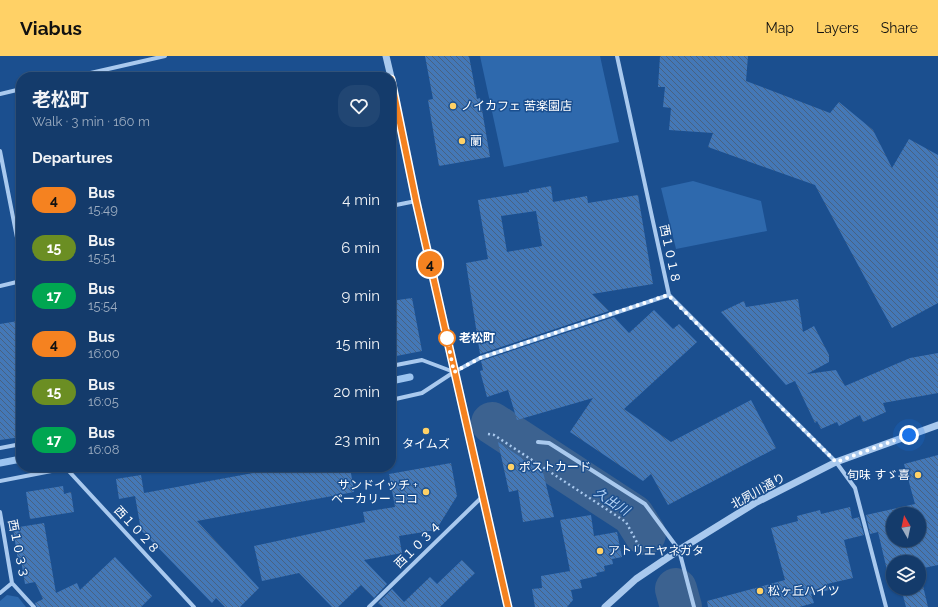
<!DOCTYPE html>
<meta charset="utf-8">
<style>
body{margin:0;font-family:Raleway,"Noto Sans JP",sans-serif;background:#214673;color:#f1f3f6;height:100vh;display:flex;flex-direction:column;font-size:15px;white-space:nowrap}
*{box-sizing:border-box;margin:0}
p{font-size:13px;color:#9dadc1}
.icon{flex:none;width:22px;height:22px;fill:none;stroke:currentColor;stroke-width:2;stroke-linecap:round;stroke-linejoin:round}
.map{position:relative;flex:1;overflow:hidden}
.details{position:absolute;left:16px;top:16px;width:380px;height:400px;display:flex;flex-direction:column;background:#143b6b;border-radius:16px;box-shadow:0 1px 3px #0004,0 0 0 1px #33557e}
.details>*{flex:none}
.badge{padding:0 8px;border-radius:13px;font-size:14px;line-height:26px}
.needle{width:26px;rotate:351deg}
.buttons{position:absolute;left:886px;top:451px;display:grid;gap:8px}
.buttons a{display:grid;place-items:center;width:40px;height:40px;border-radius:50%;background:#143b6b;box-shadow:0 1px 3px #0004,0 0 0 1px #33557e;font-size:20px}
.you{position:absolute;width:20px;height:20px;margin:-10px;border:3px solid #fff;border-radius:50%;background:#1a73e8;box-shadow:0 0 0 6px #1a73e833}
.map>.badge{position:absolute;translate:-50% -50%;box-shadow:0 0 0 2px #fff}
h2{padding:0 16px;font-size:15px;line-height:36px}
.round{display:grid;place-items:center;flex:none;width:42px;height:42px;border-radius:16px;background:#214673}
.overview{display:flex;align-items:center;justify-content:space-between;height:68px;padding:0 16px}
h1{font-size:19px;font-weight:700;line-height:30px}
ul{padding:0;list-style:none}
li{display:flex;align-items:center;gap:12px;height:48px;padding:0 16px}
li div{flex:1}
li b{display:block;font-size:15px}
li em{font-style:normal}
li .badge{min-width:44px;font-weight:700;text-align:center}
header{display:flex;align-items:center;gap:24px;box-sizing:border-box;height:56px;padding:0 20px;background:#ffd166;color:#111}
header strong{font-size:19px}
nav{display:flex;gap:22px;margin-inline-start:auto;font-size:14px}
.map>svg:first-child{display:block}
</style>
<header>
<strong>Viabus</strong>
<nav><a>Map</a><a>Layers</a><a>Share</a></nav>
</header>
<div class="map">
<svg width="938" height="551" viewBox="0 0 938 551">
<defs>
<pattern id="building-back-hatch" width="6" height="6" patternUnits="userSpaceOnUse"><rect width="6" height="6" fill="#4478b7"/><path d="M-1 5l2 2M0 0l6 6M5-1l2 2" fill="none" stroke="#486282"/></pattern>
</defs>
<rect width="100%" height="100%" fill="#1b4f8f"/>
<path fill="#2e69ad" d="M 480,0 L 600,0 L 619,86 L 504,111 Z
M 693,125 L 761,145 L 767,175 L 676,193 L 661,132 Z
M 7,539 L 18,541 L 26,551 L 0,551 L 0,545 Z"/>
<g fill="none" stroke-linecap="round" stroke-linejoin="round">
<path stroke="#9cc4f0" stroke-width="7" d="M 391,325 L 410,321
M 0,407 L 21,403"/>
<path stroke="#3c6290" stroke-width="42" d="M 492,367 L 633,459 L 645,478
M 676,533 L 681,551"/>
</g>
<path fill="url(#building-back-hatch)" fill-rule="evenodd" d="M 425,0 L 469,0 L 477,43 L 480,42 L 490,101 L 439,110 L 428,44 L 433,43 Z
M 660,0 L 748,0 L 746,25 L 830,57 L 839,46 L 873,74 L 892,112 L 909,83 L 938,99 L 938,247 L 892,272 L 815,129 L 708,91 L 713,77 L 669,74 L 671,52 L 663,51 L 665,31 L 658,31 Z
M 551,130 L 553,146 L 587,140 L 588,147 L 638,139 L 653,228 L 592,238 L 609,255 L 480,298 L 466,207 L 488,203 L 478,144 L 529,136 L 529,134 ZM 536,155 L 542,190 L 507,196 L 501,160 Z
M 412,242 L 422,295 L 391,301 L 391,245 Z
M 798,243 L 803,276 L 814,270 L 829,299 L 829,306 L 807,318 L 836,314 L 845,330 L 910,302 L 938,297 L 938,337 L 883,347 L 886,356 L 863,366 L 860,359 L 839,370 L 837,366 L 821,373 L 817,365 L 815,367 L 795,325 L 786,329 L 721,256 L 744,245 L 746,251 Z
M 654,254 L 673,273 L 679,268 L 697,286 L 624,353 L 671,386 L 751,344 L 776,392 L 668,449 L 651,418 L 643,425 L 570,376 L 593,342 L 517,364 L 508,334 L 487,341 L 480,315 L 483,314 L 481,305 L 614,261 L 629,277 Z
M 18,265 L 21,280 L 21,381 L 0,384 L 0,268 Z
M 498,386 L 543,416 L 554,461 L 523,466 L 518,434 L 509,436 Z
M 938,399 L 938,509 L 919,513 L 928,551 L 906,551 L 901,532 L 919,532 L 919,506 L 893,506 L 893,526 L 890,527 L 878,476 L 870,478 L 866,459 L 915,448 L 904,408 ZM 893,458 L 919,458 L 919,484 L 893,484 Z
M 451,407 L 457,440 L 436,474 L 399,480 L 402,497 L 364,504 L 387,528 L 374,542 L 361,529 L 338,551 L 332,551 L 299,517 L 262,525 L 254,490 L 365,466 L 363,456 L 395,451 L 389,418 Z
M 252,411 L 350,411 L 354,436 L 197,465 L 259,532 L 240,551 L 225,551 L 216,542 L 212,547 L 141,474 L 135,440 L 119,443 L 116,423 L 141,419 L 144,437 L 253,417 Z
M 63,430 L 64,438 L 71,436 L 74,456 L 30,463 L 26,436 Z
M 850,451 L 852,463 L 859,461 L 864,479 L 844,484 L 853,522 L 827,528 L 829,534 L 811,538 L 814,547 L 799,551 L 708,551 L 707,545 L 785,524 L 771,472 L 798,465 L 797,460 L 820,454 L 821,458 Z
M 591,459 L 594,480 L 617,476 L 622,501 L 612,503 L 613,508 L 604,510 L 605,515 L 596,517 L 597,520 L 580,524 L 582,532 L 571,534 L 573,544 L 567,551 L 535,551 L 532,533 L 542,532 L 541,520 L 570,515 L 560,464 Z
M 44,467 L 56,537 L 77,527 L 80,534 L 115,501 L 152,540 L 141,551 L 37,551 L 35,547 L 43,543 L 35,526 L 25,528 L 21,504 L 18,505 L 13,472 Z
M 462,504 L 475,517 L 440,551 L 383,551 L 378,547 L 392,533 L 404,546 L 430,521 L 437,528 Z"/>
<g fill="none" stroke-linecap="round" stroke-linejoin="round">
<path stroke="#a9c9ee" stroke-width="2.5" stroke-dasharray="2 3" stroke-linecap="butt" d="M 488,378 L 494,379 L 626,466 L 641,494"/>
<path stroke="#a9c9ee" stroke-width="4" d="M 617,0 L 669,239 L 836,406 L 855,432 L 886,551
M 73,21 L 165,0
M 0,38 L 21,33
M 0,95 L 21,202
M 391,150 L 416,145
M 0,230 L 21,225
M 391,310 L 422,304 L 454,316
M 391,344 L 422,337 L 454,316 L 480,302 L 669,239
M 538,386 L 549,387 L 645,448 L 679,494 L 694,551
M 0,392 L 21,388
M 65,411 L 194,551
M 0,425 L 72,411
M 0,456 L 12,527 L 34,551
M 0,537 L 12,527
M 369,551 L 482,441"/>
<path stroke="#a9c9ee" stroke-width="7" d="M 386,0 L 391,21
M 391,23 L 416,145 L 508,551
M 605,551 L 636,523 L 679,494 L 755,447 L 836,406 L 938,369"/>
</g>
<g fill="none" stroke-linecap="round" stroke-linejoin="round">
<g stroke="#fff" stroke-width="9">
<path id="line" d="M 391,23 L 416,145 L 508,551"/>
</g>
<use href="#line" stroke="#f58220" stroke-width="6"/>
<path stroke="#fff" stroke-width="4" stroke-dasharray="0 7.2" d="M 447,282 L 454,316 L 480,302 L 668,239 L 836,406 L 909,379"/>
</g>
<g fill="#ffd166" stroke="#1b4f8f" stroke-width="1.5">
<circle cx="453" cy="50" r="4"/>
<circle cx="462" cy="85" r="4"/>
<circle cx="426" cy="375" r="4"/>
<circle cx="511" cy="411" r="4"/>
<circle cx="918" cy="419" r="4"/>
<circle cx="426" cy="436" r="4"/>
<circle cx="600" cy="495" r="4"/>
<circle cx="760" cy="535" r="4"/>
</g>
<circle fill="#fff" stroke="#f58220" stroke-width="2" cx="447" cy="282" r="8"/>
<g text-anchor="middle" stroke-width="3" stroke-linejoin="round" paint-order="stroke">
<g font-size="12" fill="#fff" stroke="#1b4f8f" text-anchor="start">
<text x="461" y="54">ノイカフェ 苦楽園店</text>
<text x="470" y="89">蘭</text>
<text x="426" y="392" text-anchor="middle">タイムズ</text>
<text x="519" y="415">ポストカード</text>
<text x="910" y="423" text-anchor="end">旬味 すゞ喜</text>
<text x="418" y="433" text-anchor="end">サンドイッチ +<tspan x="418" dy="14">ベーカリー ココ</tspan></text>
<text x="608" y="499">アトリエヤネガタ</text>
<text x="768" y="539">松ヶ丘ハイツ</text>
</g>
<g font-size="12" fill="#fff" stroke="#1b4f8f">
<text transform="translate(670 198) rotate(78)" y="4">西１０１８</text>
<text transform="translate(758 435) rotate(-29)" y="4">北夙川通り</text>
<text transform="translate(137 474) rotate(47)" y="4">西１０２８</text>
<text transform="translate(418 489) rotate(-44)" y="4">西１０３４</text>
<text transform="translate(18 493) rotate(79)" y="4">西１０３３</text>
</g>
<g font-size="12" font-weight="bold" fill="#fff" stroke="#1b4f8f" text-anchor="start">
<text x="459" y="286">老松町</text>
</g>
<g font-size="13" font-style="italic" fill="#b5d3f5" stroke="#1b4f8f">
<text transform="translate(612 445) rotate(33)" y="5">久出川</text>
</g>
</g>
</svg>
<div class="buttons">
<a><svg class="needle" viewBox="-14 -14 28 28"><path d="M0-13l5 13h-10z" fill="#e53935"/><path d="M0 13l5-13h-10z" fill="#9dadc1"/></svg></a>
<a><svg class="icon" aria-label="layers" viewBox="0 0 24 24"><path d="M12 4l9 5-9 5-9-5zM3 14l9 5 9-5"/></svg></a>
</div>
<div class="you" style="left:909px;top:379px"></div>
<b class="badge" style="left:430px;top:208px;background:#f58220;color:#111">4</b>
<section class="details">
<div class="overview"><div><h1>老松町</h1><p>Walk · 3 min · 160 m</p></div><a class="round"><svg class="icon" aria-label="heart" viewBox="0 0 24 24"><path d="M12 20l-8-8c-3-5 5-10 8-4 3-6 11-1 8 4z"/></svg></a></div>
<h2>Departures</h2>
<ul>
<li><span class="badge" style="background:#f58220;color:#111">4</span><div><b>Bus</b><p>15:49</p></div><em>4 min</em></li>
<li><span class="badge" style="background:#6b8e23;color:#fff">15</span><div><b>Bus</b><p>15:51</p></div><em>6 min</em></li>
<li><span class="badge" style="background:#00a651;color:#fff">17</span><div><b>Bus</b><p>15:54</p></div><em>9 min</em></li>
<li><span class="badge" style="background:#f58220;color:#111">4</span><div><b>Bus</b><p>16:00</p></div><em>15 min</em></li>
<li><span class="badge" style="background:#6b8e23;color:#fff">15</span><div><b>Bus</b><p>16:05</p></div><em>20 min</em></li>
<li><span class="badge" style="background:#00a651;color:#fff">17</span><div><b>Bus</b><p>16:08</p></div><em>23 min</em></li>
</ul>
</section>
</div>
